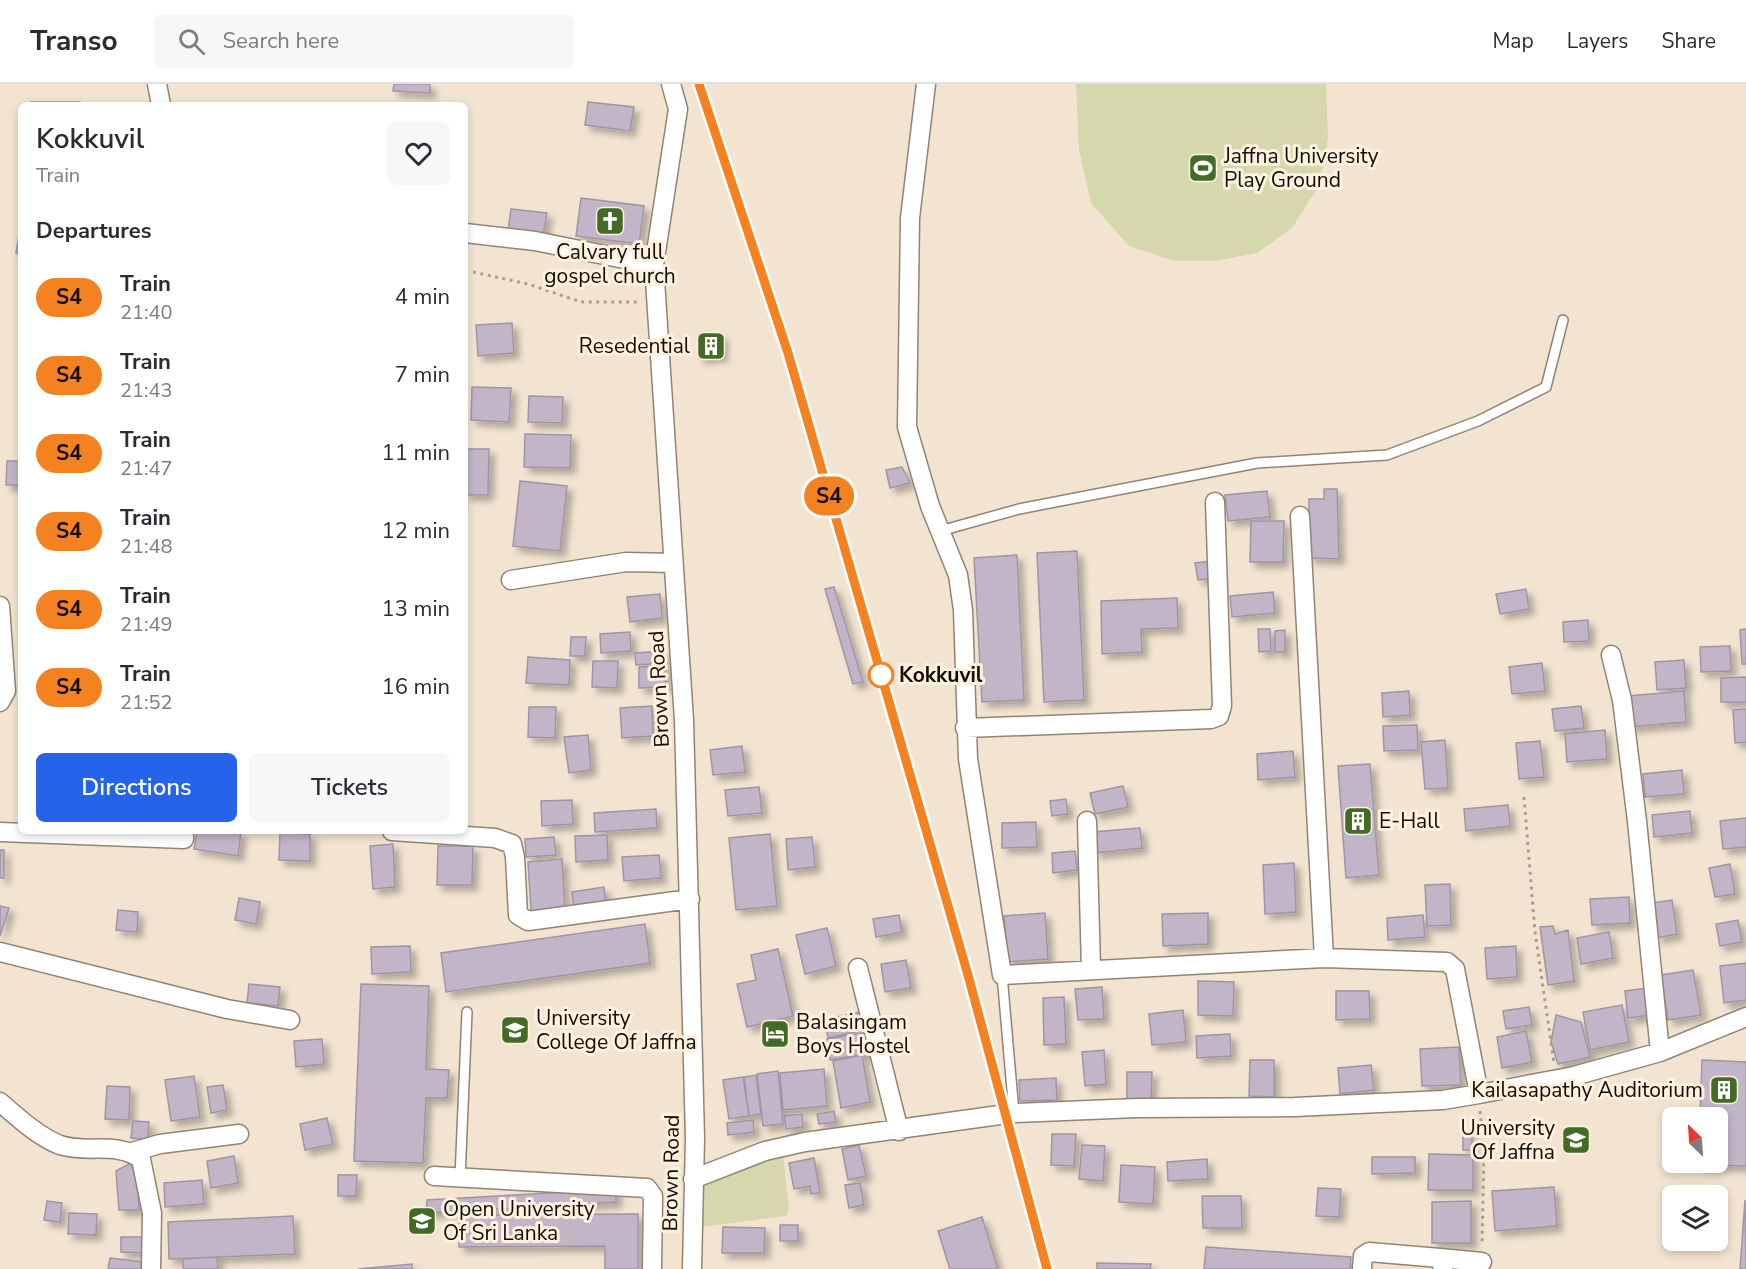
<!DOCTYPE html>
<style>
body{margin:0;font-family:"Nunito Sans",sans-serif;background:#f7f7f7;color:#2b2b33;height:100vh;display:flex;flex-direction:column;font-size:22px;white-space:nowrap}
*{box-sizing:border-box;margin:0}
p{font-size:20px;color:#7c7c81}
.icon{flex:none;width:33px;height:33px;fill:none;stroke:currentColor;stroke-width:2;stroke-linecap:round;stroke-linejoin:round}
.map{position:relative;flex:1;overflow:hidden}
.side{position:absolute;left:18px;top:18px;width:450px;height:732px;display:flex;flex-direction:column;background:#fff;border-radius:9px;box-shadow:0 3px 9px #0003}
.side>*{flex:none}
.badge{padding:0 12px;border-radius:20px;font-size:21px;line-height:39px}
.needle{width:39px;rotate:335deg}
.controls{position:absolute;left:1662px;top:1023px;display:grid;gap:12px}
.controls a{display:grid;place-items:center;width:66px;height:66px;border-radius:9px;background:#fff;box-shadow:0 3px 9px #0003;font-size:30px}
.map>.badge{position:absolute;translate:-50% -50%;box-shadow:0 0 0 3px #fff}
h2{padding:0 18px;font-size:22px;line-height:54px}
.round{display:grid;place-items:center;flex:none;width:63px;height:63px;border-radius:9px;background:#f7f7f7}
.head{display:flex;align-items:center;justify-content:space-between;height:102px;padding:0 18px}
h1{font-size:28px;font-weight:600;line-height:45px}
.button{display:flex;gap:12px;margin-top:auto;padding:12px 18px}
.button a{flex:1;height:69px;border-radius:9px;background:#2563eb;color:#fff;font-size:24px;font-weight:600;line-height:69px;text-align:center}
.button a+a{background:#f7f7f7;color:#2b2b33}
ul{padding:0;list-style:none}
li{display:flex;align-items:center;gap:18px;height:78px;padding:0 18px}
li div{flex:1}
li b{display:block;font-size:22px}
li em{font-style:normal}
li .badge{min-width:66px;font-weight:700;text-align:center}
header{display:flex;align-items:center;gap:36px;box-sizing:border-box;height:84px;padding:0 30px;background:#fff;border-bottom:2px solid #e1e1e2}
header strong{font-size:28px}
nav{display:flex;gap:33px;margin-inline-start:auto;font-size:21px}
.search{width:420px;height:54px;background:#f7f7f7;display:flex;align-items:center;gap:15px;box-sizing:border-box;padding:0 21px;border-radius:9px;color:#7c7c81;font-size:22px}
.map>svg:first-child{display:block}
</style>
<header>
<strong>Transo</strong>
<div class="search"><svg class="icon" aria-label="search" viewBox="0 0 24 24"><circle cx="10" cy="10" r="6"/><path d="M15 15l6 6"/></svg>Search here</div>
<nav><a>Map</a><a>Layers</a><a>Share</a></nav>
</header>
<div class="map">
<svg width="1746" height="1185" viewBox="0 0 1746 1185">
<defs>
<filter id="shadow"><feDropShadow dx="5.5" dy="5.5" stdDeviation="3" flood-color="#0004"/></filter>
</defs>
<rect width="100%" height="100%" fill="#f2e4d1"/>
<path fill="#d4d8ac" d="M 1076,0 L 1326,0 L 1328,54 L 1319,102 L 1292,144 L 1257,169 L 1216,177 L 1174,177 L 1129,162 L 1091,119 L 1079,66 Z
M 782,1063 L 789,1124 L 786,1132 L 692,1144 L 693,1095 Z"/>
<path fill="#c1b5c7" stroke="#a095a7" stroke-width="1.5" filter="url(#shadow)" d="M 394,0 L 430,0 L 430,9 L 393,7 Z
M 31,18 L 80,18 L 80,21 L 31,21 Z
M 588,18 L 634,23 L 630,47 L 585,41 Z
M 581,114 L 644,122 L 639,160 L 576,152 Z
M 511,125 L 547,129 L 543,152 L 508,146 Z
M 21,140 L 21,170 L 16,169 Z
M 512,239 L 514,269 L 478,272 L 476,241 Z
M 722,251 L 722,272 L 699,274 L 699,253 Z
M 472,303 L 511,304 L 509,338 L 471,336 Z
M 529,312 L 563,313 L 562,339 L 528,338 Z
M 525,350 L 571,351 L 570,384 L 524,383 Z
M 465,365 L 489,365 L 488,411 L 465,411 Z
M 7,377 L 21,377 L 21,401 L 6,401 Z
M 902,383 L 910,399 L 890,404 L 886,386 Z
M 520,397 L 567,402 L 560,467 L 513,462 Z
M 1324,405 L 1337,405 L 1339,475 L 1309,474 L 1309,415 L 1324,415 Z
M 1267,407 L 1270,433 L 1228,437 L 1225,411 Z
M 1251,437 L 1284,437 L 1283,478 L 1250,478 Z
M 1077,467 L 1084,616 L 1044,618 L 1037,469 Z
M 1017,471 L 1024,616 L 982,618 L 974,474 Z
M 1212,477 L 1214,494 L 1198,496 L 1195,479 Z
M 834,503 L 863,598 L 853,600 L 825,505 Z
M 1526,505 L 1529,525 L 1500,530 L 1496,510 Z
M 1273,508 L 1275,529 L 1232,533 L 1230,512 Z
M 660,510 L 662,534 L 630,538 L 627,513 Z
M 1177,514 L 1178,544 L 1141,545 L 1142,568 L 1102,570 L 1101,517 Z
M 1588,536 L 1589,557 L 1564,558 L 1563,538 Z
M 1258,545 L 1270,545 L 1271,567 L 1259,568 Z
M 1746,545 L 1746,580 L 1742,580 L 1740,546 Z
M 1285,546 L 1285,568 L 1275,568 L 1275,547 Z
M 630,548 L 631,567 L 601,569 L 600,550 Z
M 571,553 L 586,553 L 585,572 L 570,572 Z
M 1730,562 L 1731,587 L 1701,588 L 1700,563 Z
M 664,567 L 665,579 L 636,581 L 635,569 Z
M 528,573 L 570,576 L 569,601 L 526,599 Z
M 1684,576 L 1686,604 L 1657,606 L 1655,578 Z
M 593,577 L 618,577 L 617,604 L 592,603 Z
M 1542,579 L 1545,607 L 1512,610 L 1509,583 Z
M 665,582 L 666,603 L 639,604 L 639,583 Z
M 1746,593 L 1746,618 L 1721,618 L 1721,594 Z
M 1409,607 L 1410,631 L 1383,633 L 1382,609 Z
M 1684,607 L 1686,638 L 1630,643 L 1628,612 Z
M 652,622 L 653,652 L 622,654 L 620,624 Z
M 1581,622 L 1584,644 L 1555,647 L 1552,625 Z
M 529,623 L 556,623 L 555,654 L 528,653 Z
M 1746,625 L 1746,658 L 1735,659 L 1733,626 Z
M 1417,641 L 1418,666 L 1384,667 L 1383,642 Z
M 1605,646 L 1607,675 L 1567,678 L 1565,650 Z
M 588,651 L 591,686 L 569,689 L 564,653 Z
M 1445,656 L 1448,704 L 1425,705 L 1421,658 Z
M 1540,657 L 1544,693 L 1519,695 L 1516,659 Z
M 742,662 L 745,688 L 713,691 L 710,666 Z
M 1293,667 L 1295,693 L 1258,696 L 1257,670 Z
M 1370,680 L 1379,791 L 1346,794 L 1338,682 Z
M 1682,686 L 1684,710 L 1645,713 L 1643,690 Z
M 1123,702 L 1128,723 L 1095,730 L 1090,709 Z
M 759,703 L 762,729 L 728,732 L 725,706 Z
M 1066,715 L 1068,730 L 1052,732 L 1050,717 Z
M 572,716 L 573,740 L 542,742 L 541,717 Z
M 1508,721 L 1510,742 L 1466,747 L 1464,725 Z
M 656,725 L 657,744 L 595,748 L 594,729 Z
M 1690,727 L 1692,749 L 1654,753 L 1652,731 Z
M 1746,734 L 1746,763 L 1723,765 L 1720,737 Z
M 1036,738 L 1037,763 L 1002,764 L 1002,739 Z
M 1140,744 L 1142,764 L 1095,769 L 1093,748 Z
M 197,747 L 241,748 L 238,772 L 194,765 Z
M 280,749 L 310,750 L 310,777 L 279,776 Z
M 770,750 L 777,822 L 736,826 L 729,754 Z
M 607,751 L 608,776 L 576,778 L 575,752 Z
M 554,753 L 556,771 L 526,773 L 525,755 Z
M 812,753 L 815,783 L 788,786 L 786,755 Z
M 393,760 L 395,803 L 373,805 L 370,762 Z
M 438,762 L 473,762 L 472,801 L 437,801 Z
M 0,766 L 4,766 L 4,794 L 0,794 Z
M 1075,767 L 1077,786 L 1053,789 L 1052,769 Z
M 659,771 L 661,794 L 624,797 L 622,773 Z
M 562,775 L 565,824 L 531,827 L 528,778 Z
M 1294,779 L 1296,828 L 1265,830 L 1263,781 Z
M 1730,780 L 1735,810 L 1715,813 L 1709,784 Z
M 1450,800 L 1451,841 L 1427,842 L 1425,801 Z
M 604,803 L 606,821 L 574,825 L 572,808 Z
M 1629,813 L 1630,839 L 1592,841 L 1590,815 Z
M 239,814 L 260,818 L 256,840 L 235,836 Z
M 1672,816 L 1677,850 L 1657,854 L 1652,819 Z
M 0,822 L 9,824 L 0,852 Z
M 118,826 L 138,828 L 137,848 L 116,846 Z
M 1045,829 L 1048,875 L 1008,878 L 1004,832 Z
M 1208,829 L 1208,860 L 1163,862 L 1162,830 Z
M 899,831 L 902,848 L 876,853 L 873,835 Z
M 1423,831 L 1425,853 L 1388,856 L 1387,834 Z
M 1738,836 L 1742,858 L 1720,862 L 1716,840 Z
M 645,840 L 650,879 L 446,908 L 441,869 Z
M 1553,842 L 1555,850 L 1568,846 L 1574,897 L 1548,901 L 1540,843 Z
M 827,844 L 836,882 L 805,890 L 796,851 Z
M 1609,848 L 1613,874 L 1581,880 L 1577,854 Z
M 410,862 L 411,888 L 372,890 L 371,863 Z
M 1516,862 L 1517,893 L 1487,895 L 1485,864 Z
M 778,865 L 793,932 L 747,943 L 737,900 L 756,896 L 751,871 Z
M 906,876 L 911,904 L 885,908 L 881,880 Z
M 1746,879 L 1746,916 L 1724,919 L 1720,882 Z
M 1693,886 L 1701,931 L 1668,936 L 1661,891 Z
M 1198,897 L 1234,898 L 1233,932 L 1198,931 Z
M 249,900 L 280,903 L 278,922 L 247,919 Z
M 361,900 L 429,902 L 426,985 L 449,986 L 447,1014 L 426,1014 L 423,1079 L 354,1077 Z
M 1102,903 L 1104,935 L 1078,936 L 1075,905 Z
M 1647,904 L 1650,931 L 1628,934 L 1625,907 Z
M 1336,907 L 1369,907 L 1370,935 L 1336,936 Z
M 1064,913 L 1066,960 L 1044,961 L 1043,914 Z
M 1622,921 L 1629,958 L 1590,966 L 1583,928 Z
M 1529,923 L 1532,941 L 1506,945 L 1503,927 Z
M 1183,926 L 1186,958 L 1152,961 L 1149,930 Z
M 860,928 L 864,946 L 828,954 L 825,936 Z
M 1556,931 L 1581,938 L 1590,973 L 1558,980 L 1551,958 Z
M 1526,947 L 1532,978 L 1502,984 L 1497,953 Z
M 869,948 L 872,969 L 830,976 L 827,955 Z
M 1230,950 L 1231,972 L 1197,974 L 1196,952 Z
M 322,955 L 324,980 L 296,983 L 294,957 Z
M 1459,963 L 1461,1001 L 1422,1002 L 1420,965 Z
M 1104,966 L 1106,1000 L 1085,1002 L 1082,968 Z
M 862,971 L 870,1018 L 841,1024 L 833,977 Z
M 1250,976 L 1274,976 L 1274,1013 L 1249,1012 Z
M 1702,976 L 1746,978 L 1746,1082 L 1698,1081 L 1718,1078 L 1718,1034 L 1700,1034 Z
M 1371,981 L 1374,1006 L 1340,1010 L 1338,984 Z
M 824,985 L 827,1022 L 783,1026 L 780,989 Z
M 778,987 L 783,1040 L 763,1042 L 757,990 Z
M 1127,988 L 1152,988 L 1151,1016 L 1127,1015 Z
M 756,991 L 761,1030 L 749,1032 L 744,993 Z
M 194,992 L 200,1033 L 171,1037 L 165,996 Z
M 743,993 L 749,1032 L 729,1035 L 723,996 Z
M 1056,994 L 1057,1016 L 1020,1017 L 1019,996 Z
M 223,1001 L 227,1026 L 211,1029 L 207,1003 Z
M 107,1002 L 130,1003 L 129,1036 L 105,1035 Z
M 834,1027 L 836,1038 L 819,1040 L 817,1030 Z
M 802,1030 L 803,1043 L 786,1045 L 784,1032 Z
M 327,1034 L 333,1060 L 305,1066 L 300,1040 Z
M 753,1036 L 754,1048 L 728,1051 L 727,1039 Z
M 133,1037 L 149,1038 L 148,1055 L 131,1054 Z
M 1463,1049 L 1472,1049 L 1472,1066 L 1463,1066 Z
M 1052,1050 L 1076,1050 L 1074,1082 L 1051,1081 Z
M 859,1061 L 866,1092 L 848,1096 L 842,1065 Z
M 1082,1061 L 1105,1062 L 1103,1097 L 1079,1095 Z
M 1429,1070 L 1473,1071 L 1473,1106 L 1428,1106 Z
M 234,1072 L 238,1099 L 211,1104 L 207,1077 Z
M 1372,1073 L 1415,1073 L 1415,1089 L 1372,1090 Z
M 814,1074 L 820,1109 L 811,1110 L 810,1102 L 794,1105 L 789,1079 Z
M 1207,1075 L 1208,1095 L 1168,1097 L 1167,1078 Z
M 131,1079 L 138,1103 L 139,1126 L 119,1126 L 116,1087 Z
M 1121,1081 L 1155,1083 L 1153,1120 L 1119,1118 Z
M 338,1091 L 357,1091 L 356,1112 L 338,1112 Z
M 202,1096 L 204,1120 L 165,1123 L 164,1099 Z
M 860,1099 L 864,1121 L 849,1124 L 845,1101 Z
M 1554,1103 L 1557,1142 L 1495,1147 L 1492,1107 Z
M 1318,1104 L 1341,1105 L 1339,1133 L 1316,1132 Z
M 616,1105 L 616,1118 L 426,1129 L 427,1116 Z
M 1202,1112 L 1241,1112 L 1242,1144 L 1203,1144 Z
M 1745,1116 L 1746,1185 L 1740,1185 Z
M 47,1117 L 62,1119 L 60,1138 L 44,1136 Z
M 1471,1117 L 1471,1159 L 1432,1159 L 1432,1118 Z
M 69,1129 L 97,1130 L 96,1151 L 68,1150 Z
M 638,1130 L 638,1185 L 605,1185 L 605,1162 L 459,1163 L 459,1131 Z
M 293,1132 L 295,1170 L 169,1175 L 168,1138 Z
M 982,1133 L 998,1185 L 950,1185 L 938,1147 Z
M 780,1141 L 798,1141 L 798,1157 L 780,1157 Z
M 723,1143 L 765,1144 L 764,1169 L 722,1169 Z
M 121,1153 L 147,1153 L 147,1169 L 121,1168 Z
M 1206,1163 L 1351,1173 L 1350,1185 L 1204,1185 Z
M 217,1173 L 218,1185 L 183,1185 L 183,1175 Z
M 110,1174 L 144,1178 L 144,1185 L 108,1185 Z
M 1097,1179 L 1151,1180 L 1150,1185 L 1097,1185 Z
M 412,1180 L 412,1185 L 358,1185 Z"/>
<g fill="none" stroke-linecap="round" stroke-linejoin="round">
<g stroke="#918473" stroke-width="12">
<path id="lane" d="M 940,447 L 1019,425 L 1257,379 L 1387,371 L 1478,337 L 1546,303 L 1563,236
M 1002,891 L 1014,1029
M 460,1094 L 467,928"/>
</g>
<g stroke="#918473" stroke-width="21">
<path id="street" d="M 157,0 L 161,21
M 671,0 L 678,25 L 654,181 L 684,636 L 695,1054 L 692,1185
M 926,0 L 910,134 L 907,343 L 930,422 L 958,491 L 963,526 L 968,675 L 1002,891 L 1324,874 L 1447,878 L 1455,885 L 1479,1010 L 1574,992 L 1660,968 L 1746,933
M 465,149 L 535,157 L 654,181
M 1300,432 L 1324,874
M 511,496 L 626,478 L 673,479
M 0,522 L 6,607 L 0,618
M 1611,571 L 1622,616 L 1637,737 L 1660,968
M 965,644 L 1211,635 L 1219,632 L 1222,622 L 1215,418
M 1087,737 L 1091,885
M 392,747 L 495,754 L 512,760 L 515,773 L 518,831 L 528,837 L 690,815
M 0,748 L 184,755 L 184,747
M 0,868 L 227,925 L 290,936
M 858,884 L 899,1047
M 0,1018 C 17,1033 39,1053 60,1061 C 87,1070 117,1057 141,1075 L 152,1129 L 151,1185
M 132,1068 L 160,1060 L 239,1050
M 434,1092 L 647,1104 L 653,1112 L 652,1185
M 693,1095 L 765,1067 L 805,1058 L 1014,1029 L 1137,1024 L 1295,1023 L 1443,1016 L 1479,1010
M 1440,1174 L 1482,1178
M 1362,1185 L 1363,1172 L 1369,1168 L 1440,1174 L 1443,1185"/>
</g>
<path stroke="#a99f90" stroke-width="3" stroke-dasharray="3 4.5" stroke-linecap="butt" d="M 473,188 L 528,200 L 581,218 L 640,218
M 1524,713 L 1535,848 L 1554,979
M 1480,1027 L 1484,1066 L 1482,1161"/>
<use href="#lane" stroke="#fff" stroke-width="9"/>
<use href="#street" stroke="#fff" stroke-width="18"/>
<path stroke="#413b32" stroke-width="4.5" stroke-dasharray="12 6" stroke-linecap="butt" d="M 699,0 L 788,269 L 968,891 L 1047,1185"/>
</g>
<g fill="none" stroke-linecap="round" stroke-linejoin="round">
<g stroke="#fff" stroke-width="14">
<path id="line" d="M 699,0 L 788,269 L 968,891 L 1047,1185"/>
</g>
<use href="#line" stroke="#f58220" stroke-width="9"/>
</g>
<defs>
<g id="stadium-square" transform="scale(1.5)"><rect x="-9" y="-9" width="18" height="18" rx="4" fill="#436b27" stroke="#fff1de"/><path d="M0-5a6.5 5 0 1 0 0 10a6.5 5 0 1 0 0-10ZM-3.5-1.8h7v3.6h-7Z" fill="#fff"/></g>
<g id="church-square" transform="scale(1.5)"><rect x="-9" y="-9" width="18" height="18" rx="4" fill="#436b27" stroke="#fff1de"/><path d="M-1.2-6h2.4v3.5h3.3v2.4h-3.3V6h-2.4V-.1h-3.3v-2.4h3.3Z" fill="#fff"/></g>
<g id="building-square" transform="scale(1.5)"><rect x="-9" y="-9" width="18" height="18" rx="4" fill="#436b27" stroke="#fff1de"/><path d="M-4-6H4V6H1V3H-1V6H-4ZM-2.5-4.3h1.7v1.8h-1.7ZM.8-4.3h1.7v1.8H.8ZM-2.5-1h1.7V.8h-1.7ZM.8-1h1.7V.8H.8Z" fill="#fff"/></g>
<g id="university-square" transform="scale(1.5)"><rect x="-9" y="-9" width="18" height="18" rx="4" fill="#436b27" stroke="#fff1de"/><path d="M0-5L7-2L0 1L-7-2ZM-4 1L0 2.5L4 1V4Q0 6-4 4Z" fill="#fff"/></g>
<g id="hotel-square" transform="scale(1.5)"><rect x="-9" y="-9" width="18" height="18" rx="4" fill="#436b27" stroke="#fff1de"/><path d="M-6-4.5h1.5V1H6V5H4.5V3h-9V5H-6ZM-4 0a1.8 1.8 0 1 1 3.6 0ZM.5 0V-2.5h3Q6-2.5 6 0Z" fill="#fff"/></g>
</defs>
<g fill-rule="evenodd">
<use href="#stadium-square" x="1203" y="84"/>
<use href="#church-square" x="610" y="137"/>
<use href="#building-square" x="711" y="262"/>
<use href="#building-square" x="1358" y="737"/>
<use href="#university-square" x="515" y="946"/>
<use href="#hotel-square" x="775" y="950"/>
<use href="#building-square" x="1724" y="1006"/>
<use href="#university-square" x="1576" y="1056"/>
<use href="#university-square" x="422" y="1137"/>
</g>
<circle fill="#fff" stroke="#f58220" stroke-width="3" cx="881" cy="591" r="12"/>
<g text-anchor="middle" stroke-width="6" stroke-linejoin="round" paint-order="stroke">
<g font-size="21" fill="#110d07" stroke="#fff1de" text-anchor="start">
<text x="1224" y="79">Jaffna University<tspan x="1224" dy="24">Play Ground</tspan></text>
<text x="610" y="175" text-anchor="middle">Calvary full<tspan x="610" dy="24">gospel church</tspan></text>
<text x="690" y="269" text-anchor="end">Resedential</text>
<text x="1379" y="744">E-Hall</text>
<text x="536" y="941">University<tspan x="536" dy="24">College Of Jaffna</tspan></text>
<text x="796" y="945">Balasingam<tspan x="796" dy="24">Boys Hostel</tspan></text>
<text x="1703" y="1013" text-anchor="end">Kailasapathy Auditorium</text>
<text x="1555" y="1051" text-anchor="end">University<tspan x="1555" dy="24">Of Jaffna</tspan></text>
<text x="443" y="1132">Open University<tspan x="443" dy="24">Of Sri Lanka</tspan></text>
</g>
<g font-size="21" font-weight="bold" fill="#110d07" stroke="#fff1de" text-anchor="start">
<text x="899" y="598">Kokkuvil</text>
</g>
<g font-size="21" fill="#110d07" stroke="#fff1de">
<text transform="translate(659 605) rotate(-93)" y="7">Brown Road</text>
<text transform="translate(671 1089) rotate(-89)" y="7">Brown Road</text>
</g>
</g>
</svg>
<div class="controls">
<a><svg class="needle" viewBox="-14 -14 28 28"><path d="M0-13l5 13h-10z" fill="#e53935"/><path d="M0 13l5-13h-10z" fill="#7c7c81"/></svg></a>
<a><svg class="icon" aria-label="layers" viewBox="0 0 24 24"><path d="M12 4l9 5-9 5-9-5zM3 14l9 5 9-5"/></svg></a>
</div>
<b class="badge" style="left:829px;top:412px;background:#f58220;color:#111">S4</b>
<section class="side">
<div class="head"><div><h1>Kokkuvil</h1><p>Train</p></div><a class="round"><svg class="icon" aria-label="heart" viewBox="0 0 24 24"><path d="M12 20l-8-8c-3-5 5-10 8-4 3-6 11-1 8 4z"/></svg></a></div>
<h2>Departures</h2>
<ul>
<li><span class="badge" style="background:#f58220;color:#111">S4</span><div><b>Train</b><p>21:40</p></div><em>4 min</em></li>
<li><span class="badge" style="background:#f58220;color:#111">S4</span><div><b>Train</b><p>21:43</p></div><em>7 min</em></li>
<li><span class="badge" style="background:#f58220;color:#111">S4</span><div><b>Train</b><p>21:47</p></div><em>11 min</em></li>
<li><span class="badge" style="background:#f58220;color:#111">S4</span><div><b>Train</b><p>21:48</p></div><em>12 min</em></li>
<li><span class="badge" style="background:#f58220;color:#111">S4</span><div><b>Train</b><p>21:49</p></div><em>13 min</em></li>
<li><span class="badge" style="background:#f58220;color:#111">S4</span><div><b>Train</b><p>21:52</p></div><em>16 min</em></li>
</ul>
<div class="button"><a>Directions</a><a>Tickets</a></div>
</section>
</div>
